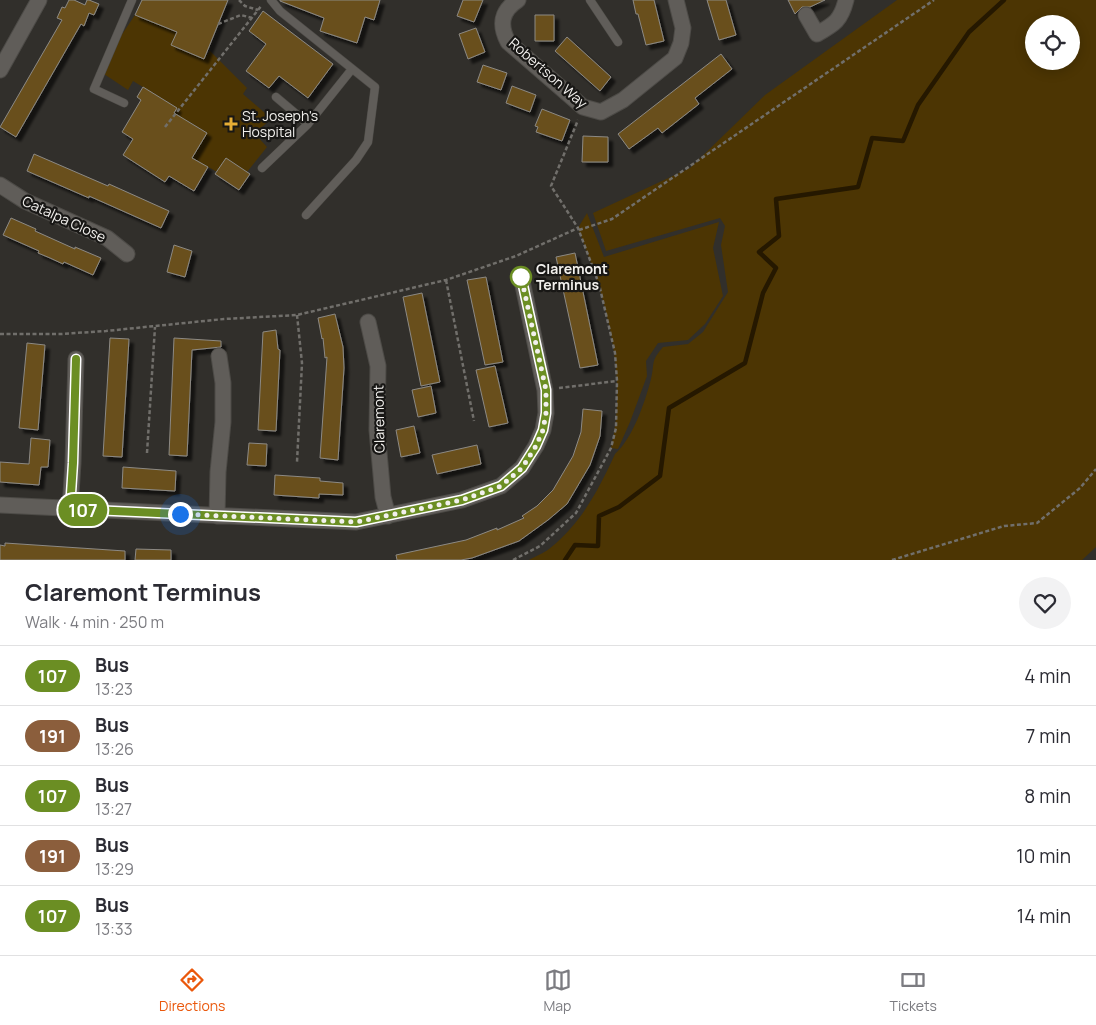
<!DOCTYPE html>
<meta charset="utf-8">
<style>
body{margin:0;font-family:Manrope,sans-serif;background:#f2f2f3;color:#2b2b33;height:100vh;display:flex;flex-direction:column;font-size:19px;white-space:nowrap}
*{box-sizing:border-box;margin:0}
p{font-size:16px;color:#7c7c81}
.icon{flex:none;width:28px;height:28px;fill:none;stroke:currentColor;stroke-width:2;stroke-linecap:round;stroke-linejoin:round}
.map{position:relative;height:560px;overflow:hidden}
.sheet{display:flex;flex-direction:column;background:#fff;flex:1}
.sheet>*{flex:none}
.badge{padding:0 10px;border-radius:16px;font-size:18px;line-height:32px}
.controls{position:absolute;left:1025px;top:15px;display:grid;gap:10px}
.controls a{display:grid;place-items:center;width:55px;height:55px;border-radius:50%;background:#fff;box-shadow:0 2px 12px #0003;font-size:25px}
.you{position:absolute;width:25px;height:25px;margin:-12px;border:4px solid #fff;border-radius:50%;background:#1a73e8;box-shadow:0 0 0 8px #1a73e833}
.map>.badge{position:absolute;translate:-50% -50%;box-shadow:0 0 0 2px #fff}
.round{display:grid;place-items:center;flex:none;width:52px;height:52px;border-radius:26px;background:#f2f2f3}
.head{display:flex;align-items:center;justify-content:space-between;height:85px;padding:0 25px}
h1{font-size:24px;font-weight:700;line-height:38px}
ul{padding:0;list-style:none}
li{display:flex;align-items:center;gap:15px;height:60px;padding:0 25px;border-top:1px solid #e1e1e2}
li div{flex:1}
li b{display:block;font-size:19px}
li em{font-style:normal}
li .badge{min-width:55px;font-weight:700;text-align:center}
.menu{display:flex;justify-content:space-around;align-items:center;height:70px;border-top:1px solid #e1e1e2;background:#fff;font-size:14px;color:#7c7c81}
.menu a{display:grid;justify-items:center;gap:2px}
.menu .selected{color:#ea580c}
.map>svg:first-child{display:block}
</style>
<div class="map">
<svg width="1096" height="560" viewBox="0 0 1096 560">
<defs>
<filter id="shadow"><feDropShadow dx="4.5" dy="4.5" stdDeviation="1" flood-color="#0009"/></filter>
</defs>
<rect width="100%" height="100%" fill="#312f2b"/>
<path fill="#4c3503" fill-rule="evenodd" d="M 897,0 L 1096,0 L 1096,547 L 1082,560 L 529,560 C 536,556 544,553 549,549 C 581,524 599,489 615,454 C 633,438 645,402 651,379 C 655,363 650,362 663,347 L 688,344 L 703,332 L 728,292 L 721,245 L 725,226 L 720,218 L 606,251 L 593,213 L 690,168 L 765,95 ZM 1034,24 L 1071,24 L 1071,61 L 1034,61 Z
M 135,15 L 163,26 L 167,18 L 204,59 L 210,51 L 247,88 L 243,94 L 272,119 L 254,133 L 267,147 L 247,172 L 226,158 L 217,172 L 192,158 L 207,133 L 188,121 L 165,127 L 176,107 L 133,81 L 128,90 L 98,70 Z
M 587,213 L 604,257 L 719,222 L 713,248 L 723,296 L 705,324 L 688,340 L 658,343 L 646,361 L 647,376 L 630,422 L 618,449 L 611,448 C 629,373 605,297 578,228 Z"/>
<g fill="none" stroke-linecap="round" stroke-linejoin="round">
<path stroke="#251800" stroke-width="4.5" d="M 565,560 L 575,545 L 598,546 L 599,516 L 619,507 L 660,476 L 669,408 L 745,363 L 763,293 L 776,268 L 759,252 L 779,236 L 776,199 L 858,187 L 872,138 L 903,141 L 918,105 L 969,32 L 1004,0"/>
</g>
<path fill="#69501d" stroke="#8c8984" filter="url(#shadow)" d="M 69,0 L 74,0 L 85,5 L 87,0 L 89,0 L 99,4 L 94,15 L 89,13 L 84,26 L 81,24 L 16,137 L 0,127 L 62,20 L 57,18 L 62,7 L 65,8 Z
M 142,0 L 228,0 L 204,59 L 171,45 L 177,32 L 135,15 Z
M 280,0 L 380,0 L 374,20 L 365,17 L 357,43 L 320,31 L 324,18 L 280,1 Z
M 463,0 L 483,0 L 474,22 L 457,16 Z
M 633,0 L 654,0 L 664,41 L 646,45 L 638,14 L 636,14 Z
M 707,0 L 726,0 L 736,35 L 719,40 Z
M 788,0 L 825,0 L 810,7 L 802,7 L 795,14 Z
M 263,11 L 333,64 L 308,98 L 279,76 L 269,88 L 246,71 L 266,44 L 249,31 Z
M 535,15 L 554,15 L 554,41 L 535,41 Z
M 476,28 L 485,52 L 468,59 L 459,34 Z
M 567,37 L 611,77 L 600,91 L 555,51 Z
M 721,54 L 732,69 L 695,98 L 699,104 L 662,133 L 658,128 L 629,149 L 618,134 Z
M 483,65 L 507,73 L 501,90 L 477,82 Z
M 512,86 L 536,95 L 530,112 L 506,103 Z
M 143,87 L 177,108 L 174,113 L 207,133 L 192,158 L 208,167 L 194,191 L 169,176 L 165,182 L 123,155 L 133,139 L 122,132 L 141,100 L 137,97 Z
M 542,109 L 570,120 L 562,141 L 536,132 L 538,127 L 535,126 Z
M 583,136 L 608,137 L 608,162 L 582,162 Z
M 34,154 L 108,186 L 109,184 L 169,211 L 161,228 L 89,196 L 89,198 L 27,171 Z
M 226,158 L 250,174 L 239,190 L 215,174 Z
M 11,218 L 36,229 L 35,231 L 75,249 L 75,247 L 101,258 L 93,275 L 64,262 L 63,264 L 50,258 L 38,253 L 39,251 L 3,235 Z
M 174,245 L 192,251 L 185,277 L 167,272 Z
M 575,253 L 598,365 L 580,368 L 556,257 Z
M 486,277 L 503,362 L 485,365 L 467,280 Z
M 422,293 L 440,382 L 421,386 L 403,297 Z
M 335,314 L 343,347 L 344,368 L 338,460 L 320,458 L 327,357 L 325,358 L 323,338 L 322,339 L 318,318 Z
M 276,330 L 278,349 L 280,350 L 276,431 L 258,430 L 263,332 Z
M 110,338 L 129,339 L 122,457 L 103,456 Z
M 174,338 L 221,341 L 221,347 L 192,350 L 187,456 L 169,455 Z
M 27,343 L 45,345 L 38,430 L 19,428 Z
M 495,366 L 508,423 L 489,427 L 476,370 Z
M 431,386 L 436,413 L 418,417 L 412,390 Z
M 583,409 L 602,411 L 600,436 L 590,465 L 567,504 L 548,520 L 519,541 L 472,558 L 461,560 L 397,560 L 396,555 L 466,540 L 497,528 L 497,530 L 524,518 L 522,516 L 537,506 L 553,490 L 573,456 L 581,432 Z
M 414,426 L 420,453 L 401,457 L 396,430 Z
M 31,438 L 50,440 L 48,467 L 41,467 L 39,485 L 0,482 L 0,462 L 29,464 Z
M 249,443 L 267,444 L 266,466 L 247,465 Z
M 477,445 L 481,464 L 437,474 L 432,455 Z
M 123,467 L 176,471 L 175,491 L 122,488 Z
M 275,475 L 320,478 L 320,481 L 343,483 L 343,495 L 319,494 L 319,498 L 274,495 Z
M 5,543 L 125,551 L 125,560 L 0,560 L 0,545 L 5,546 Z
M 136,549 L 171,550 L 171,560 L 135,560 Z"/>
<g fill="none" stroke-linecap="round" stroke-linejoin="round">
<g stroke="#4d4b47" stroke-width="9">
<path id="lane" d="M 271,0 L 280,11 L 375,87 L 368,142 L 356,160 L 306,215
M 590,0 L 618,42
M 276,97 L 308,124 L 352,69
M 124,103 L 94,89 L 132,0
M 262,168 L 308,124"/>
</g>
<g stroke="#4d4b47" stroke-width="17">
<path id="street" d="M 518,0 C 501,11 499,25 508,42 L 583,107 L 601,112 L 623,100 L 675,58 L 681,43 L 683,28 L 676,0
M 806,15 L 817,34 C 835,24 841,20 846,0
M 0,70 L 39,0
M 0,185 L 25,201 L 107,238 L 127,254
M 368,322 L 378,366 L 377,430 L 383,497 L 388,516
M 0,505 L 356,522 L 462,500 L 501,486 L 522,468 L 536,446 L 543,430 L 546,413 L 545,390 L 521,276
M 70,509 L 73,463 L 76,359
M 217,516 L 218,472 L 223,422 L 223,383 L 219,356"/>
</g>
<path stroke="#716f6b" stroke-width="2.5" stroke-dasharray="4 2.5" stroke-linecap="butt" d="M 239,0 L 245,6 L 258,10
M 218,24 L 241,15 L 252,18
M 165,127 L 262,5
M 579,230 L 612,219 L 934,0
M 446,280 L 474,421
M 297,315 L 302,363 L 297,462
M 0,334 L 61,334 L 106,331 L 224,319 L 297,315 L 446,280 L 516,256 L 578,228
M 559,388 L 617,381
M 147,453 L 155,327
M 513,560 L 540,546 L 576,513 L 611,448 L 616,428 L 617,381 L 615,353 L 599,284 L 578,228 L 551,186 L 578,120
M 892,560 L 1004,526 L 1037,523 L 1080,488 L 1096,469"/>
<use href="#lane" stroke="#605d59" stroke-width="8"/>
<use href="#street" stroke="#605d59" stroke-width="15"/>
</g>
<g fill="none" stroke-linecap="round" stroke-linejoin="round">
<g stroke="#fff" stroke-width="11">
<path id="line" d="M 76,359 L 73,463 L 70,509 L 356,522 L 462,500 L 501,486 L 522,468 L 536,446 L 543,430 L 546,413 L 546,390 L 521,276"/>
</g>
<use href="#line" stroke="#6b8e23" stroke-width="8"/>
<path stroke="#f2f0ed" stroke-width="5" stroke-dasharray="0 9" d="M 180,514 L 356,522 L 462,500 L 501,486 L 522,468 L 536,446 L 543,430 L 546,413 L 546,390 L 521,276 L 521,277"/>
</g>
<path fill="#e5ad35" stroke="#181715" stroke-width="2" d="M228.5 116.5h5v5h5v5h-5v5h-5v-5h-5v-5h5z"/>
<circle fill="#fff" stroke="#6b8e23" stroke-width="2.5" cx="521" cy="277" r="10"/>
<g text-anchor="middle" stroke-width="4.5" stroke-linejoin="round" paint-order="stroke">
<g font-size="14" fill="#f2f0ed" stroke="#181715">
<text transform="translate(548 73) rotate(41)" y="5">Robertson Way</text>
<text transform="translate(64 219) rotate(25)" y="5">Catalpa Close</text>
<text transform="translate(379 419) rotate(-91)" y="5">Claremont</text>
</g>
<g font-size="14" fill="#f2f0ed" stroke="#181715" text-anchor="start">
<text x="242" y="121">St. Joseph's<tspan x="242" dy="16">Hospital</tspan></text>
</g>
<g font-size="14" font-weight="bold" fill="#f2f0ed" stroke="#181715" text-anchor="start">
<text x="536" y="274">Claremont<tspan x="536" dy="16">Terminus</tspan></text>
</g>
</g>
</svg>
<div class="controls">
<a><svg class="icon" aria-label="locate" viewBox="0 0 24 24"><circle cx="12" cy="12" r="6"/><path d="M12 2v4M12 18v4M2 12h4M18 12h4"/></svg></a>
</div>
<div class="you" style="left:180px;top:514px"></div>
<b class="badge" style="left:83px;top:510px;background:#6b8e23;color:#fff">107</b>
</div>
<section class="sheet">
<div class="head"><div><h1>Claremont Terminus</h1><p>Walk · 4 min · 250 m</p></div><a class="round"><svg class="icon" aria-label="heart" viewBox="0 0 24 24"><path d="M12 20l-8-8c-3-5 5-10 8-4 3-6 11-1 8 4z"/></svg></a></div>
<ul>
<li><span class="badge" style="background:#6b8e23;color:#fff">107</span><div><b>Bus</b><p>13:23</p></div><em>4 min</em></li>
<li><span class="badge" style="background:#8b5e3c;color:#fff">191</span><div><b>Bus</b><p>13:26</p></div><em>7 min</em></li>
<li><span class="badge" style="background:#6b8e23;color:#fff">107</span><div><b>Bus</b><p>13:27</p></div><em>8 min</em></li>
<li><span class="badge" style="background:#8b5e3c;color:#fff">191</span><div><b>Bus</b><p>13:29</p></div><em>10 min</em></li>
<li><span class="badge" style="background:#6b8e23;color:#fff">107</span><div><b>Bus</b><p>13:33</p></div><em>14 min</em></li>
</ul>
</section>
<nav class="menu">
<a class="selected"><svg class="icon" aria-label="directions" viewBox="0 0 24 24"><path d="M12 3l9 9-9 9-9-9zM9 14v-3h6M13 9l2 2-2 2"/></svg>Directions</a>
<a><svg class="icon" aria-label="map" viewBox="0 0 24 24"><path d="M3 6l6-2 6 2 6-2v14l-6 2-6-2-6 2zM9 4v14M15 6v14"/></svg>Map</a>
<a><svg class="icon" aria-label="tickets" viewBox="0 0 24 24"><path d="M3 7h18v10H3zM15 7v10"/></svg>Tickets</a>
</nav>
